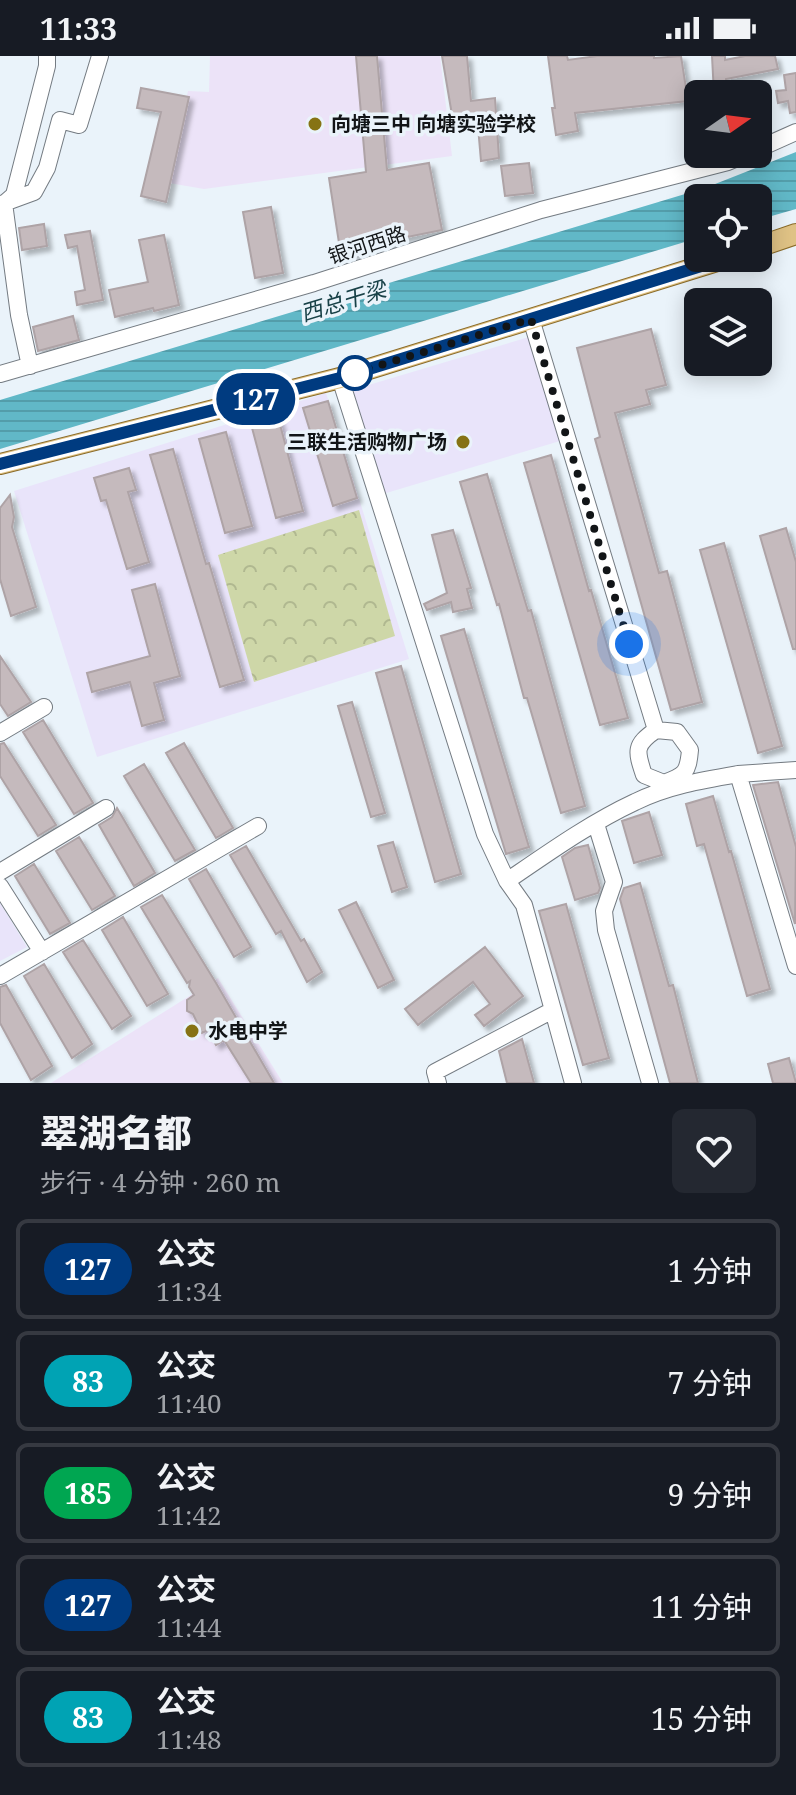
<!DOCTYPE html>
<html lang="zh">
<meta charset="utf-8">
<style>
body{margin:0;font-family:"Noto Serif","Noto Sans SC",serif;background:#242831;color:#f1f3f6;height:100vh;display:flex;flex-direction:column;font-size:30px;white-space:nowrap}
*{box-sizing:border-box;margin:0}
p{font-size:26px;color:#9ea1a6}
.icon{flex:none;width:44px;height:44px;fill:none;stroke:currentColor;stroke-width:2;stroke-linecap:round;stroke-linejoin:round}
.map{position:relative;height:1027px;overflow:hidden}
.details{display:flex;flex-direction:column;background:#171b24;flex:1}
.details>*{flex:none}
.badge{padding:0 16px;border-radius:26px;font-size:28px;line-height:52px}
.needle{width:52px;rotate:76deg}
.controls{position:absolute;left:684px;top:24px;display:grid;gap:16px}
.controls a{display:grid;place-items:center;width:88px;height:88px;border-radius:12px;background:#171b24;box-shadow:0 4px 20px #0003;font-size:40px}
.you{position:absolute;width:40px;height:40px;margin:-20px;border:6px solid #fff;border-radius:50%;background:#1a73e8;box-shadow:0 0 0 12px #1a73e833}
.map>.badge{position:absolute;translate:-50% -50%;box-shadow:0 0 0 4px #fff}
.round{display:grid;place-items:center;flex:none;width:84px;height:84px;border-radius:12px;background:#242831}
.headline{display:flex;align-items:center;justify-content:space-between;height:136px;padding:0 40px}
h1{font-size:38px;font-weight:800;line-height:60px}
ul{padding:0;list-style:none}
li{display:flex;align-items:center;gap:24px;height:100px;margin:0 16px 12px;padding:0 24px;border:4px solid #363941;border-radius:12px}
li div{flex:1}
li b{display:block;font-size:30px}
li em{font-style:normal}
li .badge{min-width:88px;font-weight:700;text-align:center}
.status{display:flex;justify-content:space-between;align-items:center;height:56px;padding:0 40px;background:#171b24;direction:ltr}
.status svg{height:22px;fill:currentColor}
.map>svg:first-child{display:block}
</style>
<div class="status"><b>11:33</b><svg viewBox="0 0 49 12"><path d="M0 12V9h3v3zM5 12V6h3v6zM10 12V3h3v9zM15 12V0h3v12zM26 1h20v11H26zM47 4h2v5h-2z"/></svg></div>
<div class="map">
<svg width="796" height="1027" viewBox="0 0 796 1027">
<defs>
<pattern id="park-crowns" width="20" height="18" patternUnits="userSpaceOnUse" patternTransform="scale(2)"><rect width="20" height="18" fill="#ced7a8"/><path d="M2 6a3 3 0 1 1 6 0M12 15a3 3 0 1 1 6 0" fill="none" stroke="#b0b890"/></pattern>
<pattern id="water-rules" width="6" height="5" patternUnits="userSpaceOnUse" patternTransform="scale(2)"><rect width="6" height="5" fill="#61b8c7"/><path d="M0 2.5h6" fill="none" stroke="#539daa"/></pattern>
<filter id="shadow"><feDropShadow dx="4.5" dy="4.5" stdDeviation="2" flood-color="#0004"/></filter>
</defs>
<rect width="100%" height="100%" fill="#eaf3fa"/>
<path fill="#e9e4fa" d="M 529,281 L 560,385 L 383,438 L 352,334 Z
M 326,337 L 409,603 L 97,701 L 14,435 Z
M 0,847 L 27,891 L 0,905 Z"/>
<path fill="#ece3f8" d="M 210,0 L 440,0 L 452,100 L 204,133 L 169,127 L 188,35 L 209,36 Z
M 218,922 L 283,1027 L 51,1027 Z"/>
<path fill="url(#park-crowns)" d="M 359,454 L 395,580 L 254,626 L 218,499 Z"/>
<path fill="url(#water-rules)" d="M 796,96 L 796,153 L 758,164 L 758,142 L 698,142 L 698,182 L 0,393 L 0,344 L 705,132 Z"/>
<path fill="#c5babd" stroke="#aea3a6" stroke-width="2" filter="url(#shadow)" d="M 356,0 L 377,0 L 387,114 L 429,107 L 442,174 L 402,182 L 402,186 L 364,192 L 365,197 L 341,200 L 329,122 L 366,116 Z
M 442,0 L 467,0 L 471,45 L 495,42 L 499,102 L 481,105 L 477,59 L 465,61 L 464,57 L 452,59 Z
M 548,0 L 567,0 L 568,4 L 597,0 L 654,0 L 654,2 L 681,0 L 688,45 L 575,57 L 578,75 L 556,79 L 552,52 L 555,52 Z
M 712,0 L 725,0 L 725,4 L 745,0 L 775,0 L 778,13 L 726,23 L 727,38 L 714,38 Z
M 796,17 L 796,56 L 790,57 L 788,45 L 778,47 L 776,35 L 786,34 L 784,19 Z
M 141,32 L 189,41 L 166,146 L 141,140 L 161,56 L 137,52 Z
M 529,107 L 533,137 L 505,140 L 501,110 Z
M 271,151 L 283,217 L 255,222 L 243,156 Z
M 44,168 L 47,190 L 22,194 L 19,172 Z
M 90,175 L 103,244 L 77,249 L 75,236 L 85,234 L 77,190 L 68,192 L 65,179 Z
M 164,179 L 179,249 L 154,255 L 153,252 L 115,261 L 109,234 L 148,226 L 139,184 Z
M 73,260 L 79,284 L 38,295 L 33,271 Z
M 651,273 L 666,329 L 646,334 L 650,348 L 615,357 L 659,517 L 667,515 L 702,646 L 671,654 L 595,383 L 600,381 L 577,292 Z
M 328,345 L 357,442 L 333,450 L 303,352 Z
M 278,361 L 303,455 L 276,462 L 251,368 Z
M 226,376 L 252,470 L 225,477 L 199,383 Z
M 173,393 L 206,508 L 209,507 L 244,624 L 220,631 L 150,399 Z
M 551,399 L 589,535 L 591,534 L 628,662 L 600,669 L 524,407 Z
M 129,412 L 136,434 L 128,436 L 149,506 L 127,513 L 106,444 L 101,445 L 94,422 Z
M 487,418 L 528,555 L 531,554 L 585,750 L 561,757 L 527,642 L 524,642 L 499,548 L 497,549 L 460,426 Z
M 10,439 L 14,461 L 12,471 L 36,551 L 11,560 L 0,523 L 0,452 Z
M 786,472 L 796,506 L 796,593 L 793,593 L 760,480 Z
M 453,474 L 471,532 L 467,533 L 472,552 L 453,556 L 451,546 L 427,554 L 424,548 L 447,537 L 432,479 Z
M 724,487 L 782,690 L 758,697 L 700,494 Z
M 155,528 L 180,620 L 154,627 L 164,664 L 142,670 L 130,626 L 92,636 L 87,617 L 150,600 L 132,534 Z
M 464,573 L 529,791 L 506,798 L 441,580 Z
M 0,600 L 31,646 L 8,660 L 0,648 Z
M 401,610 L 461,818 L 435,826 L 376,617 Z
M 352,646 L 385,757 L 371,761 L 338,650 Z
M 43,664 L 93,747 L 74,758 L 23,676 Z
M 4,687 L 56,769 L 38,780 L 0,720 L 0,688 Z
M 184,687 L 233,772 L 216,782 L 166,697 Z
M 144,708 L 195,794 L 175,805 L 124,720 Z
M 778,726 L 796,791 L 795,868 L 753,729 Z
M 713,740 L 729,796 L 731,795 L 770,933 L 747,940 L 704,788 L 697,790 L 686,748 Z
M 117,752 L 155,817 L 134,830 L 99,769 L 112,761 Z
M 649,756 L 662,799 L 634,807 L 622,765 Z
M 79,781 L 115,840 L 92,854 L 56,795 Z
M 393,786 L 407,831 L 392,836 L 378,790 Z
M 588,789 L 600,832 L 598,837 L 575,844 L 562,801 L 575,792 Z
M 246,790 L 301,885 L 304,883 L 322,916 L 307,926 L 281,875 L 276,878 L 230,799 Z
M 34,808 L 70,867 L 50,878 L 15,820 Z
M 206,813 L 251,891 L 234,901 L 189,823 Z
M 640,827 L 669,930 L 673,929 L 698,1027 L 670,1027 L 620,843 L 624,832 Z
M 162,839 L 216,927 L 274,1027 L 251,1027 L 224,984 L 216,989 L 208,974 L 202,977 L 193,958 L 187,955 L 187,944 L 194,939 L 189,931 L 190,925 L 187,927 L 141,851 Z
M 356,846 L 394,924 L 378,932 L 339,854 Z
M 566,848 L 609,1002 L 583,1009 L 539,855 Z
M 123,861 L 168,938 L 147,950 L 102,874 Z
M 83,884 L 131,960 L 112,973 L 63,896 Z
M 485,891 L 523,940 L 484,970 L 475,959 L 490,948 L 473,926 L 418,969 L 405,953 Z
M 44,908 L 92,988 L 72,1002 L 24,920 Z
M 6,929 L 52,1010 L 31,1024 L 0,967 L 0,931 Z
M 522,983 L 534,1027 L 507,1027 L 499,995 Z
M 789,1002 L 796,1027 L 773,1027 L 768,1008 Z"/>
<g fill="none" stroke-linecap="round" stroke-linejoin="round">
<g stroke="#747b82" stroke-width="18">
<path id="minor" d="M 758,93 L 796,76
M 6,146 L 14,139 L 47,10 L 47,0
M 531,263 L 656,674 L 677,676 L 690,694 C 688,717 685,719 664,727 L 644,719 C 636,695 634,689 656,674
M 30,310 L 19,259 L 4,147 L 34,136 L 47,112 L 60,64 L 79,69 L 100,0
M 0,318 L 314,227 L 541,154 L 728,106 L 747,98
M 340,322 L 485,778 L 507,825 L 524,849 L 573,1027
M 0,677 L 44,651
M 738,718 L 796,714
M 596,768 L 614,826 L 604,855 L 606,874 L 650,1027
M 0,816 L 106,752
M 507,825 C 548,797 590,767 635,746 C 667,730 703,724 738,718 L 796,910
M 0,830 L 42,896
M 0,920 L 258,770
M 438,1027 L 435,1016 L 553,954"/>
</g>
<g stroke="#8a6b29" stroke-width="22">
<path id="major" d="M 758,191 L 796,178
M 0,408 L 340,322 L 727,202"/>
</g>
<use href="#minor" stroke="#fff" stroke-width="16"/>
<use href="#major" stroke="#dfc285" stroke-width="20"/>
</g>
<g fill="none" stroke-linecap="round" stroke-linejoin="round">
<g stroke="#fff" stroke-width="18">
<path id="line" d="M 0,408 L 340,322 L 727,202"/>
</g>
<use href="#line" stroke="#003b80" stroke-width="12"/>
<path stroke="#121517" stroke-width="8" stroke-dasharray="0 14.4" d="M 355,317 L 531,263 L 629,588"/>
</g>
<g fill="#867314" stroke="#eaf3fa" stroke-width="3">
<circle cx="315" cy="68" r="8"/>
<circle cx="463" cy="386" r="8"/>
<circle cx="192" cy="975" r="8"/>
</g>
<circle fill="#fff" stroke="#003b80" stroke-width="4" cx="355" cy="317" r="16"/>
<g text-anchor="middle" stroke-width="7" stroke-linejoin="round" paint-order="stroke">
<g font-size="20" font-weight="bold" fill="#121517" stroke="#eaf3fa" text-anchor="start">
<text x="331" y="75">向塘三中 向塘实验学校</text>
<text x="447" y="393" text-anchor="end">三联生活购物广场</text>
<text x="208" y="982">水电中学</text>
</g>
<g font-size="20" fill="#121517" stroke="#eaf3fa">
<text transform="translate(367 189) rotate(-18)" y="7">银河西路</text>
</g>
<g font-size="22" font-style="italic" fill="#184147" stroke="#eaf3fa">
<text transform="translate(343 245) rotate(-17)" y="8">西总干梁</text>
</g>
</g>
</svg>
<div class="controls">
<a><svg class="needle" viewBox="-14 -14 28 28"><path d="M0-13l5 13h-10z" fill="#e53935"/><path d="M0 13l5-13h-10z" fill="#9ea1a6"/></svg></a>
<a><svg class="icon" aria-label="locate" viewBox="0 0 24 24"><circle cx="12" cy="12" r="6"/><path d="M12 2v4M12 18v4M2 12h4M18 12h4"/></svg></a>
<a><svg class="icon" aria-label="layers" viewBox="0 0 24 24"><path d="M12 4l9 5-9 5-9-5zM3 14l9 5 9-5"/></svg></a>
</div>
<div class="you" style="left:629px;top:588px"></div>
<b class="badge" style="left:256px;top:343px;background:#003b80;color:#fff">127</b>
</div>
<section class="details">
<div class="headline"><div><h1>翠湖名都</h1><p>步行 · 4 分钟 · 260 m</p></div><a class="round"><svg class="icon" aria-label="heart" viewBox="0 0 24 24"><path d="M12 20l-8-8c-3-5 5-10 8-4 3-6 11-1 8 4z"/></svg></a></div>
<ul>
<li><span class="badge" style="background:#003b80;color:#fff">127</span><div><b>公交</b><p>11:34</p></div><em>1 分钟</em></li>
<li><span class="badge" style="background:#00a3b4;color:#fff">83</span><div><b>公交</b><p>11:40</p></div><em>7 分钟</em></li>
<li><span class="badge" style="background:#00a651;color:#fff">185</span><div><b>公交</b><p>11:42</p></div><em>9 分钟</em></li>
<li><span class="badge" style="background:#003b80;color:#fff">127</span><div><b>公交</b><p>11:44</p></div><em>11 分钟</em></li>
<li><span class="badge" style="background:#00a3b4;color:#fff">83</span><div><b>公交</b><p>11:48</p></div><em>15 分钟</em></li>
</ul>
</section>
